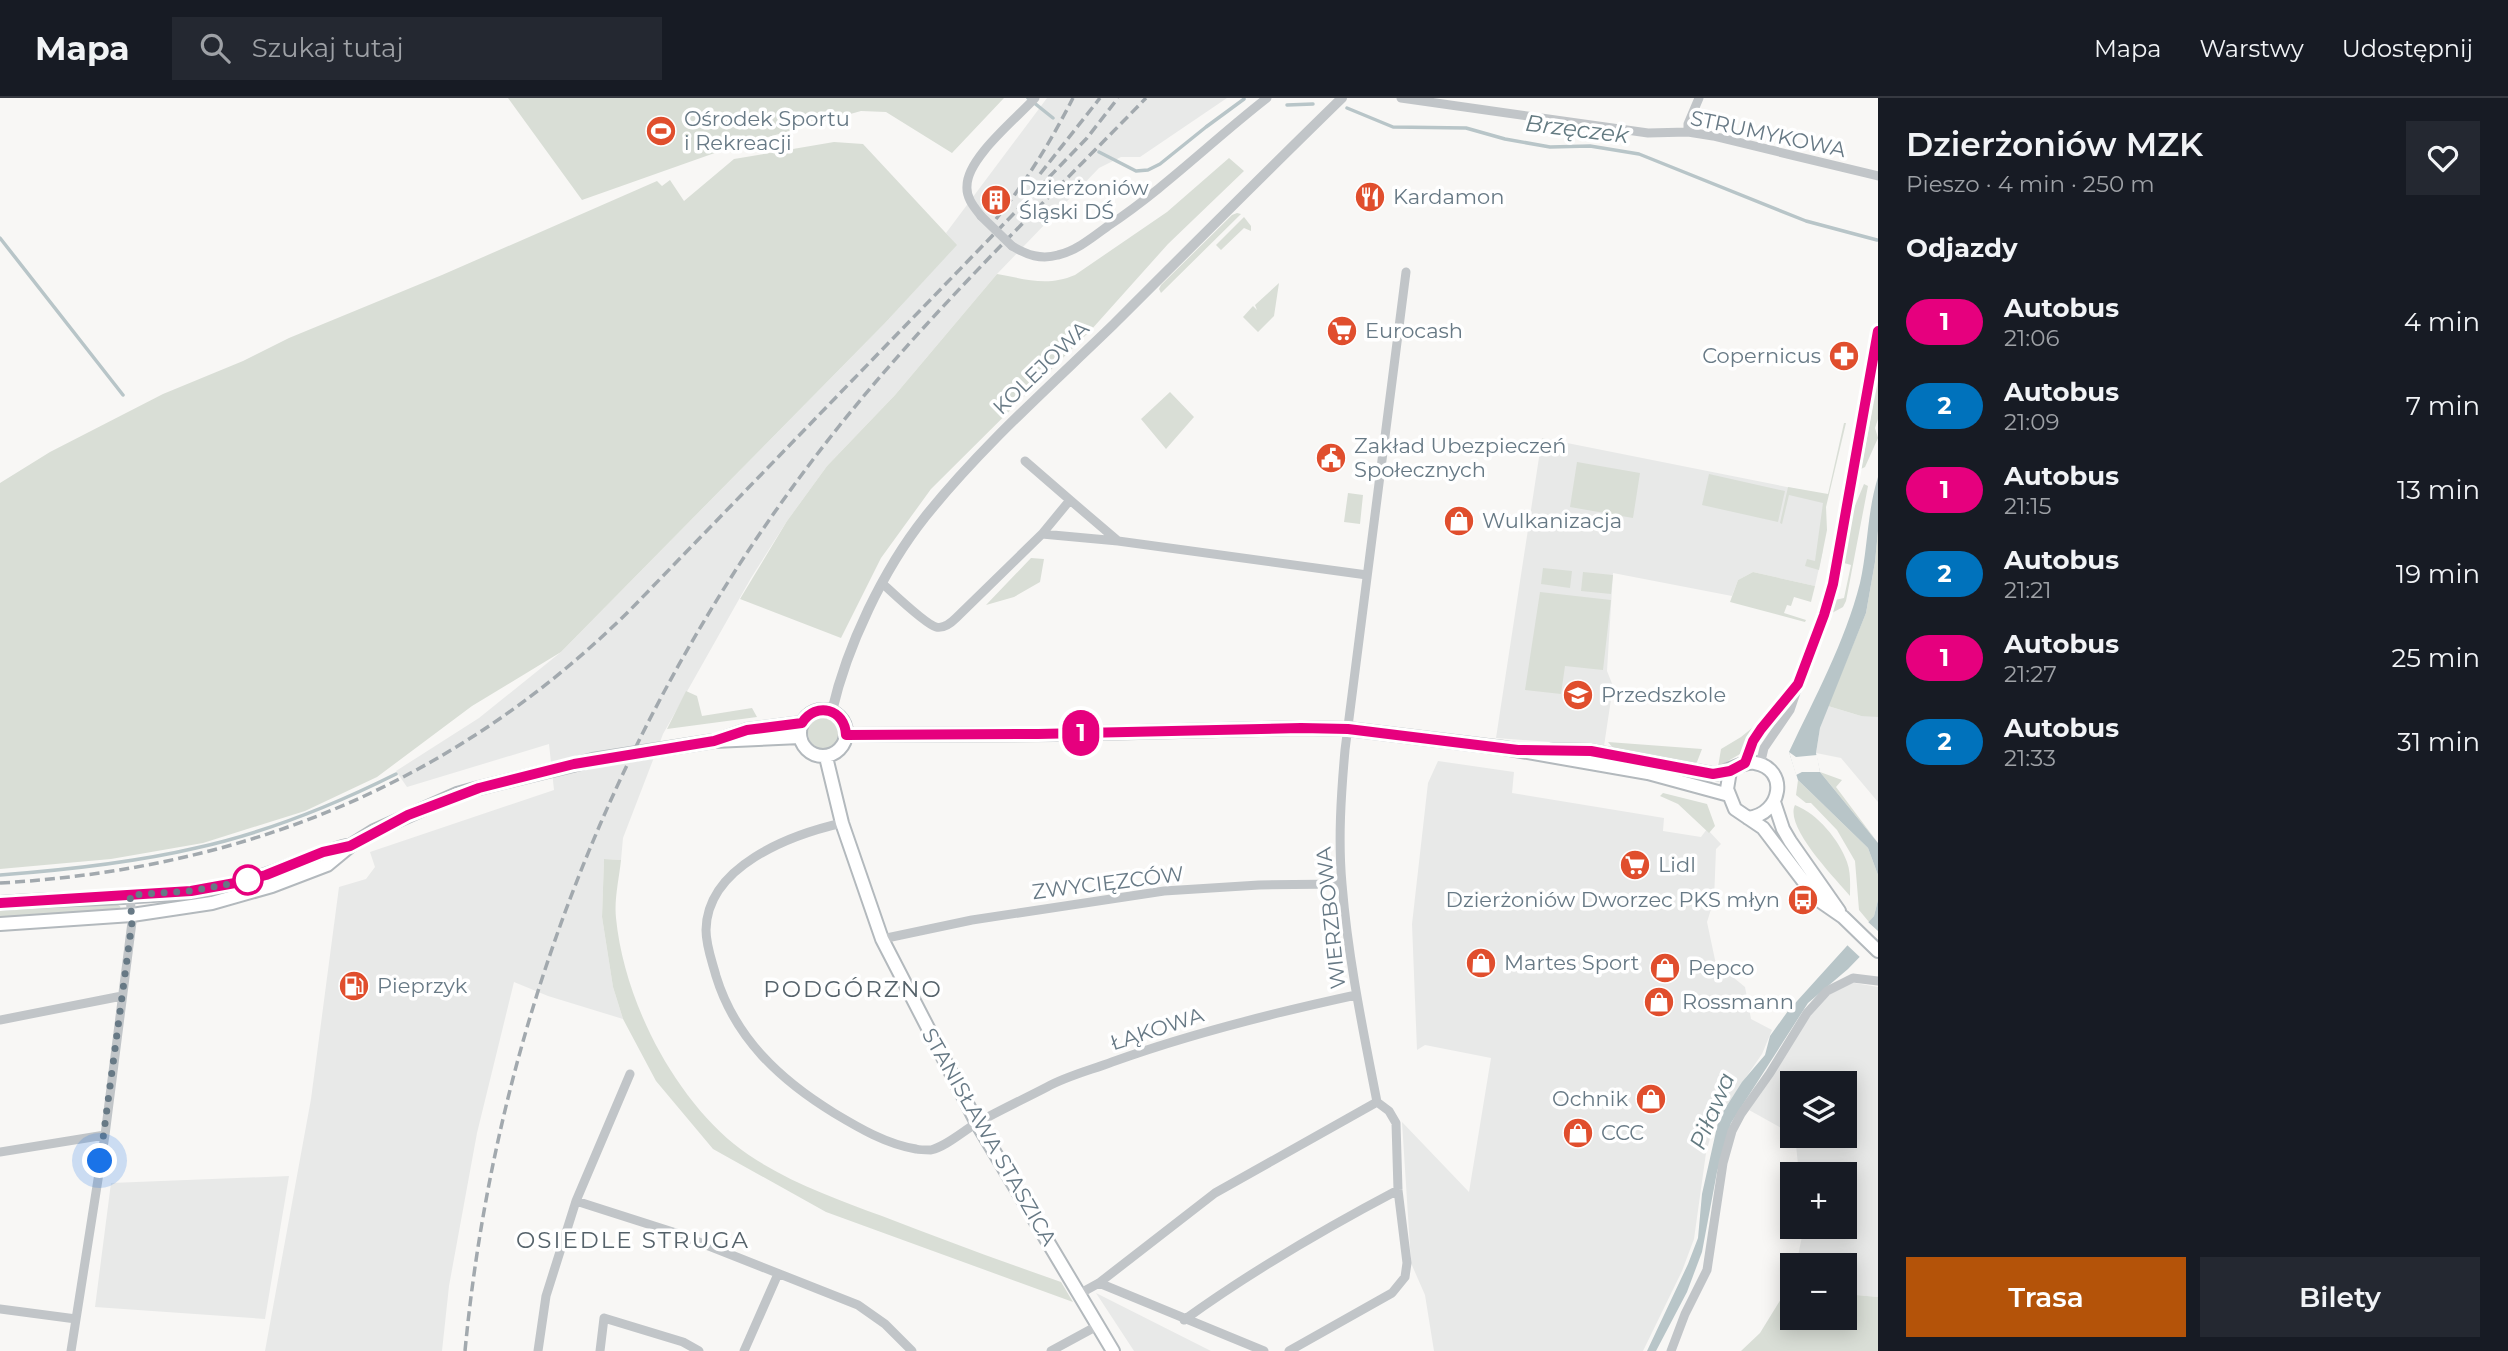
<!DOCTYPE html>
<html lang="pl">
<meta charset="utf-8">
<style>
body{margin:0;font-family:Montserrat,sans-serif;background:#242831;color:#f1f3f6;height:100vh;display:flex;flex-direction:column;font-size:26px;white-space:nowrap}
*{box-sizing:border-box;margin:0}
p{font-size:23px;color:#9ea1a6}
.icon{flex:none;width:38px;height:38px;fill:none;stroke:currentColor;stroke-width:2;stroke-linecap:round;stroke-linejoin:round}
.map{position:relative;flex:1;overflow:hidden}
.side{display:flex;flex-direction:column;background:#171b24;width:630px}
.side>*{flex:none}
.badge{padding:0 14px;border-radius:23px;font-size:24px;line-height:46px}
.fabs{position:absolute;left:1780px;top:973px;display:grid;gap:14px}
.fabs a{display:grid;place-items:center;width:77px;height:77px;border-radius:0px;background:#171b24;box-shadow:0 4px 18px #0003;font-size:35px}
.you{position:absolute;width:35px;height:35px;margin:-18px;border:5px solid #fff;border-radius:50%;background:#1a73e8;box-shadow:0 0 0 10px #1a73e833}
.map>.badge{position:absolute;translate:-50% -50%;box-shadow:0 0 0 4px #fff}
h2{padding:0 28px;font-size:26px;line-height:63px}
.round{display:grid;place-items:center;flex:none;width:74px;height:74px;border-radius:0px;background:#242831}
.headline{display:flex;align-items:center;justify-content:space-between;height:119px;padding:0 28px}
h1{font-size:33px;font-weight:600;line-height:52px}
.primary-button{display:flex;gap:14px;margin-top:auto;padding:14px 28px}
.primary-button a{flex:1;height:80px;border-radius:0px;background:#b45309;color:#fff;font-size:28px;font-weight:600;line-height:80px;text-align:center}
.primary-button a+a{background:#242831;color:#f1f3f6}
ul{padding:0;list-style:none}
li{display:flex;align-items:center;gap:21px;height:84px;padding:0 28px}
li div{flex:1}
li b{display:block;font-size:26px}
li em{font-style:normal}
li .badge{min-width:77px;font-weight:700;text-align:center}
header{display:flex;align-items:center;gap:42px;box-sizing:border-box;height:98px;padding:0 35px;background:#171b24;border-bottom:2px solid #363941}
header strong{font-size:33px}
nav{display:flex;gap:38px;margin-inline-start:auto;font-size:24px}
.search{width:490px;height:63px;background:#242831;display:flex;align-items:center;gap:18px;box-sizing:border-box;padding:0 24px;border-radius:0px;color:#9ea1a6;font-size:26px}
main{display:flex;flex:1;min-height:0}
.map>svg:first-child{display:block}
</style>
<header>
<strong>Mapa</strong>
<div class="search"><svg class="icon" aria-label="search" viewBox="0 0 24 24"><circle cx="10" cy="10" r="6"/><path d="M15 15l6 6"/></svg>Szukaj tutaj</div>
<nav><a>Mapa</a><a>Warstwy</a><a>Udostępnij</a></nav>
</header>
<main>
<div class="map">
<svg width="1878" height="1253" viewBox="0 0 1878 1253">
<rect width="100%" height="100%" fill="#f8f7f5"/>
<path fill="#e8e9e8" d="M 1047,0 L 1227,0 L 1140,59 L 1121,59 L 1099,70 L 997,176 L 895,297 L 827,368 L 787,423 L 751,480 L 663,636 L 623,740 L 621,762 L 604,761 L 602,819 L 613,889 L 623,921 L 548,898 L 514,884 L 477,1035 L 449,1188 L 442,1253 L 265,1253 L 311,1001 L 339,789 L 366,781 L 375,769 L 370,754 L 554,692 L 549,646 L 407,689 L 396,673 L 479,620 L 561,554 L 886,224 L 956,147 L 946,135 Z
M 1542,340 L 1827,397 L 1821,427 L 1823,452 L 1815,488 L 1753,474 L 1738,482 L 1732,498 L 1613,475 L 1607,573 L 1613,588 L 1604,648 L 1496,640 Z
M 1828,608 L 1861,618 L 1878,618 L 1878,704 L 1841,660 L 1816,655 L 1820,630 Z
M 1438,663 L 1514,674 L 1512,695 L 1664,720 L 1663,733 L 1701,739 L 1707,731 L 1721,746 L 1716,751 L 1714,802 L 1707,824 L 1718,876 L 1728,875 L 1745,889 L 1751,921 L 1772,932 L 1762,956 L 1714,1026 L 1706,1055 L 1694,1141 L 1682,1173 L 1643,1253 L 1434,1253 L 1425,1197 L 1411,1165 L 1402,1024 L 1469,1094 L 1491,960 L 1425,947 L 1417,952 L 1412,826 L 1428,685 Z
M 1849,884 L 1878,889 L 1878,1199 L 1856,1197 L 1845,1204 L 1844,1167 L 1796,1167 L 1804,1129 L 1844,1129 L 1844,1076 L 1799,1076 L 1795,1038 L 1844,1038 L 1844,985 L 1792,985 L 1792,1036 L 1749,1012 L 1819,904 L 1838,890 Z
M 289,1078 L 265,1221 L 95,1209 L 111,1085 Z
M 1096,1195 L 1211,1253 L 1134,1253 Z"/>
<path fill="#d9ded6" d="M 508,0 L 1004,0 L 952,55 L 886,14 L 861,13 L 726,51 L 582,102 Z
M 834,44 L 863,46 L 957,147 L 886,224 L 561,554 L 472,608 L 377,679 L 305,713 L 203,745 L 111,761 L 0,771 L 0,385 L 50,354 L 163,296 L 243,263 L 289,240 L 442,177 L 657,83 L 662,88 L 670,82 L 684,103 L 734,61 Z
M 1229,60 L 1244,73 L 1168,146 L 1091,232 L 931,391 L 881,460 L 841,540 L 740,501 L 787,423 L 827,368 L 895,297 L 997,176 C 1026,181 1047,189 1075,177 L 1167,114 Z
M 1237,115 L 1241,116 L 1161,195 L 1159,191 L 1161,187 L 1232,117 Z
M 1244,119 L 1251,128 L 1251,133 L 1244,130 L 1221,152 L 1216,147 Z
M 1279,185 L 1274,218 L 1258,234 L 1243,219 L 1253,208 L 1257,212 L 1255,207 Z
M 1878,283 L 1878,321 L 1875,330 L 1878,340 L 1865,369 L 1861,371 Z
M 1170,294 L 1194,319 L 1166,351 L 1141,321 Z
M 1844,325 L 1846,325 L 1826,409 L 1827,432 L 1819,472 L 1805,468 L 1807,461 L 1815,463 L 1823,405 L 1789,397 L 1782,426 L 1780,425 L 1788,389 L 1828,396 Z
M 1577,364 L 1640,375 L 1633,420 L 1570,409 Z
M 1709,376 L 1785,393 L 1778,424 L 1702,407 Z
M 1864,386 L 1868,388 L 1846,503 L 1843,509 L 1832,515 L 1835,502 L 1844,500 L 1851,467 L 1844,465 L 1852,415 Z
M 1348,395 L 1363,397 L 1360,426 L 1344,424 Z
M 1878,433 L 1878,619 L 1861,618 L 1828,608 L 1866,515 L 1875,464 Z
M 1031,460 L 1044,461 L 1040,484 L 1014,499 L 986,507 Z
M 1543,470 L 1572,473 L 1570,490 L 1541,486 Z
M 1583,474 L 1613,477 L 1611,496 L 1581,493 Z
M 1753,474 L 1815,488 L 1811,504 L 1794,499 L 1791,508 L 1787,507 L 1784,515 L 1806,522 L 1805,524 L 1730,504 L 1738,482 Z
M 1540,494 L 1611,502 L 1603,572 L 1565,568 L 1561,596 L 1525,592 Z
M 686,593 L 697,598 L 702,618 L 752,610 L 757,619 L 667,631 Z
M808 635a16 16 0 1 1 32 0a16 16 0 1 1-32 0Z
M 1757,626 L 1740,656 L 1718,669 L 1721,651 L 1741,639 Z
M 1608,644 L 1702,651 L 1697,664 L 1691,666 L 1613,650 Z
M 1820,674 L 1842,682 L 1836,689 L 1878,745 Z
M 1798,682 L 1868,750 L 1878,777 L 1878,802 L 1874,818 L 1869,824 L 1859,812 L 1855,763 L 1837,732 L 1811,705 L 1806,705 L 1796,697 Z
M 1663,695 L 1707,706 L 1715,728 L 1709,735 L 1678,706 L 1660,698 Z
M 1795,707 C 1818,716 1839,742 1847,764 C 1851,775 1850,787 1850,798 C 1836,781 1784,729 1795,707 Z
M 604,761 L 621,762 C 619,781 614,802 616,820 C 624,901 671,994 734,1046 C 775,1079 833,1100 882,1118 C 941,1141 1001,1163 1061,1184 L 1073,1204 L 826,1114 L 713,1051 L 656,983 L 623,921 L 613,889 L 602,819 Z
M 111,803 L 120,808 L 121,812 L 0,821 L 0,810 Z
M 1784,1196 L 1792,1197 L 1792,1220 L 1844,1220 L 1845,1204 L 1856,1197 L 1878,1199 L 1878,1253 L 1741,1253 L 1760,1235 Z"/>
<path fill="#b8c5c8" d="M 1878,379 L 1878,433 L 1875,464 L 1866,515 L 1820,630 L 1816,655 L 1820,674 L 1878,745 L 1878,777 L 1868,750 L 1798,682 L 1789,654 C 1815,599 1845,544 1860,485 C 1868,450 1867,414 1878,379 Z
M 1878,802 L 1878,840 L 1848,871 L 1808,905 L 1731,1025 L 1717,1074 L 1702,1154 L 1687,1194 L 1656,1253 L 1647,1253 L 1688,1166 L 1698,1140 L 1702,1096 L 1719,1020 L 1742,984 L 1765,957 L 1770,938 L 1788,913 L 1874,818 Z"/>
<path fill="#f8f7f5" d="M 1789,654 L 1796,659 L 1817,657 L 1820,674 L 1802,674 L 1796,677 Z
M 1867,823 L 1878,833 L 1878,845 L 1863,862 L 1846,846 Z"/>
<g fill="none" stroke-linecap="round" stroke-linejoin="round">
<path stroke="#b8c5c8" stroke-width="3.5" d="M 1028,0 L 1053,20
M 1287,7 L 1313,6
M 1347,10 L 1393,29 L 1466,30 L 1505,41 L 1550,49 L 1590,48 L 1639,56 L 1806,123 L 1877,142
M 1099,54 L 1136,73 L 1148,72 L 1160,66 L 1206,29 L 1244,1
M 0,140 L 123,297
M 0,777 C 66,772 132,765 196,750 C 264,735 334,707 396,676"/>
<g stroke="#b3b9bd" stroke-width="16">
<path id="secondary" d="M800 635a23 23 0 1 1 46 0a23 23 0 1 1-46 0Z
M 847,637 L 1056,636 L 1301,630 L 1348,631 L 1504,650 L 1648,675 L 1729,697
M 724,640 L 747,632 L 802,625
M 1553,652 L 1591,653 L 1713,676 C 1729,675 1740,663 1755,665 C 1789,671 1782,716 1748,720
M 826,659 L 842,725 L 882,841 L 977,1025 L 1113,1253
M 1730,673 L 1727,691 L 1735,711 L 1763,730 L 1817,801 L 1843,819 L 1878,853
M 1774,704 L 1783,731 L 1790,743 L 1839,813
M 0,805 C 78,799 159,802 235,786 C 274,777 308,758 347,748
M 0,826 L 132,817 L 212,805 L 272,788 L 327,767 L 350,748 L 374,733 L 457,696 L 479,690 L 593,662 L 714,643 L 800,639"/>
</g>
<path stroke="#c1c5c8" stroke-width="9" d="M 1401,0 L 1648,35 L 1688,34 L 1713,38 L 1878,78
M 1688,34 L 1688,26 L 1699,0
M 981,118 C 974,109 966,100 967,88 C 967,60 1016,21 1035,0
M 1012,148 C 1027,157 1041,162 1058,157 C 1076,153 1093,139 1108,128 C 1165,90 1213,42 1267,0
M 1025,363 L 1070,402
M 1118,443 L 1070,402 L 1042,436 L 1118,443 L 1367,477
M 883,486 C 893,495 925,526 936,529 C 944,531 951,525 956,520 L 1042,436
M 1745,665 C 1757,633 1776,613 1797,587
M 1760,667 L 1764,650 L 1790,612 L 1833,486 L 1878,233
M 842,725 C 790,737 707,768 706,832 C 706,848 712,863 716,878 C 735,940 780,982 834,1015 C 859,1030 886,1046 916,1051 C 920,1052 927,1052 931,1052 C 947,1048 963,1033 977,1025 C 1000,1012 1024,1001 1047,989 C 1067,978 1091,972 1112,964 C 1192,935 1273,915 1356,897
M 882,841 L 972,822 L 1164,793 L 1259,787 L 1342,786
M 0,922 L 122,898
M 1377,1004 C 1363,932 1348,860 1342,786 C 1338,742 1341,697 1345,652 L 1406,174
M 0,1054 L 105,1037
M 576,1103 L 676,1135 L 858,1207 L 885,1226 L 912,1253
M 1099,1185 L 1264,1253
M 1079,1196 L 1099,1185 L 1215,1095 L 1377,1004
M 0,1211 L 76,1221
M 1184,1222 C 1253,1172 1324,1131 1398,1092
M 71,1253 L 105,1037 L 132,824 L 130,797
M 538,1253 L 546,1198 L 576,1103 L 630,976
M 600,1253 L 604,1220 L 683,1244 L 699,1253
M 744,1253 L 778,1176
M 1051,1253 L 1097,1228
M 1289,1253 L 1392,1195 L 1405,1179 L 1407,1165 L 1398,1092 L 1396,1025 L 1389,1013 L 1377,1004
M 1671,1253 L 1685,1216 L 1707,1172 L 1723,1065 L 1732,1033 L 1741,1016 L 1770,975 L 1807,915 L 1827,893 L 1853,880 L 1878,883"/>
<path stroke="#c1c5c8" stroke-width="10" d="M 832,613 C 847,548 883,472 925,419 C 981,349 1049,289 1113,227 C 1189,151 1265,75 1342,0"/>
<use href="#secondary" stroke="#fff" stroke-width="12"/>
<path stroke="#a2a9ae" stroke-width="3.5" stroke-dasharray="10 5" stroke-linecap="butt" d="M 1040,76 L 1100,0
M 996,121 C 1026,84 1051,43 1073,0
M 0,785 C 245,771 456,685 631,511 L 1087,40 L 1118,0
M 465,1253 C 497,915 628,592 840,327 C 933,211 1042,107 1146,0"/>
<path stroke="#c1c5c8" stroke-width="9" d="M 981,118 L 1012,148"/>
</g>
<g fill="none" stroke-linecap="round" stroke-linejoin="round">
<g stroke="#fff" stroke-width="16">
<path id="line" d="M 0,805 L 191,793 L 235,785 L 266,777 L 323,754 L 350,748 L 408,717 L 479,690 L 574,666 L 714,643 L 747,632 L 802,625 C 816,603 845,611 846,637 L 1038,636 L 1301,630 L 1348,631 L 1518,652 L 1591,653 L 1713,676 L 1730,673 L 1745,665 L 1753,643 L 1761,631 L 1798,586 L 1824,517 L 1833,486 L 1878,233"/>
</g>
<use href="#line" stroke="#e6007e" stroke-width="10"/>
<path stroke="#677985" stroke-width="7" stroke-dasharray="0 12.6" d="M 100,1063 L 132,824 L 130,797 L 191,793 L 250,782 L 248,782"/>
</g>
<defs>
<g id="stadium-disc" transform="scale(1.575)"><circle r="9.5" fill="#e04e2d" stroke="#fff"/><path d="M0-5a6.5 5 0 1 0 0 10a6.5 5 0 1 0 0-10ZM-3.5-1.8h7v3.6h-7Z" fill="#fff"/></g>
<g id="restaurant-disc" transform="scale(1.575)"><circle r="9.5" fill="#e04e2d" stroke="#fff"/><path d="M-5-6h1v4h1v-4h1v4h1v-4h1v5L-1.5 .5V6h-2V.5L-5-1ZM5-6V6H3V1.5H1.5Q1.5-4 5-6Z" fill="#fff"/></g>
<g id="building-disc" transform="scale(1.575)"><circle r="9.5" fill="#e04e2d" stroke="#fff"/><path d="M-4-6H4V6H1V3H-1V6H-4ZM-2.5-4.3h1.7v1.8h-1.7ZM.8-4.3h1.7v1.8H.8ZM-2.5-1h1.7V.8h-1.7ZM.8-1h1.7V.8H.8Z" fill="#fff"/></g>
<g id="supermarket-disc" transform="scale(1.575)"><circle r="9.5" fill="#e04e2d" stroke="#fff"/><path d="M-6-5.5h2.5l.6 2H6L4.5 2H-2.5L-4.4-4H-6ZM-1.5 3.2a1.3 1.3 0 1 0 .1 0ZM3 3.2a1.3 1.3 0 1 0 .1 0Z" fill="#fff"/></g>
<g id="pharmacy-disc" transform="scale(1.575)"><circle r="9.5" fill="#e04e2d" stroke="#fff"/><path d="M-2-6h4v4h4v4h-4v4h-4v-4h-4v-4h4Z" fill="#fff"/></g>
<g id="civic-disc" transform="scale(1.575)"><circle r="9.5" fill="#e04e2d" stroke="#fff"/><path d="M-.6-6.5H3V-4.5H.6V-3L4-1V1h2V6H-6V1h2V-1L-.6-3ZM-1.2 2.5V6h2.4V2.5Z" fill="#fff"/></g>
<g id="shop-disc" transform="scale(1.575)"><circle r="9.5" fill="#e04e2d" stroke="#fff"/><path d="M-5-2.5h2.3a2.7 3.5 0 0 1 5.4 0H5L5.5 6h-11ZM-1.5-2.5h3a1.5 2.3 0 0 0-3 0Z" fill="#fff"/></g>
<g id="school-disc" transform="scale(1.575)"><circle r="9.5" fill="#e04e2d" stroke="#fff"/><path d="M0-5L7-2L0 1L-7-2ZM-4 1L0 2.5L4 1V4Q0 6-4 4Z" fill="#fff"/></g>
<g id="bus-disc" transform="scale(1.575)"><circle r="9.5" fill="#e04e2d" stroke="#fff"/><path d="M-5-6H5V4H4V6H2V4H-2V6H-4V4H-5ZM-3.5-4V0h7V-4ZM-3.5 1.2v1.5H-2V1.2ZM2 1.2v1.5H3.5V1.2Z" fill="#fff"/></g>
<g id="fuel-disc" transform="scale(1.575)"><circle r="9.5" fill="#e04e2d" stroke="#fff"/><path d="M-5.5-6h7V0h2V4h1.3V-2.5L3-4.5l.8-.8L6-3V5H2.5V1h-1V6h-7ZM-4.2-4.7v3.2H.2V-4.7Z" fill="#fff"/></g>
</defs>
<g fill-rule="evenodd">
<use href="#stadium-disc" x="661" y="33"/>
<use href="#restaurant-disc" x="1370" y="99"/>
<use href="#building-disc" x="996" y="102"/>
<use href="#supermarket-disc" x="1342" y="233"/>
<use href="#pharmacy-disc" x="1844" y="258"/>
<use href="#civic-disc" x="1331" y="360"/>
<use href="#shop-disc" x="1459" y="423"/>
<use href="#school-disc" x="1578" y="597"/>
<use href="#supermarket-disc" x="1635" y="767"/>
<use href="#bus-disc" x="1803" y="802"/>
<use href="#shop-disc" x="1481" y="865"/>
<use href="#shop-disc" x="1665" y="870"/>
<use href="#fuel-disc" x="354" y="888"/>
<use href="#shop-disc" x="1659" y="904"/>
<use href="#shop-disc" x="1651" y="1001"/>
<use href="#shop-disc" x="1578" y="1035"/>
</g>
<circle fill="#fff" stroke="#e6007e" stroke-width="3.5" cx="248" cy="782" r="14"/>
<g text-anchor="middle" stroke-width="7" stroke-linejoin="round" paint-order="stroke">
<g font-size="21" fill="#677985" stroke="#fff" text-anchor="start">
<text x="684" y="28">Ośrodek Sportu<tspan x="684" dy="24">i Rekreacji</tspan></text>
<text x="1019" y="97">Dzierżoniów<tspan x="1019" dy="24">Śląski DŚ</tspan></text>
<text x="1393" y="106">Kardamon</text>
<text x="1365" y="240">Eurocash</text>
<text x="1821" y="265" text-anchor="end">Copernicus</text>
<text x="1354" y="355">Zakład Ubezpieczeń<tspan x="1354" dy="24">Społecznych</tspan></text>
<text x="1482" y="430">Wulkanizacja</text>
<text x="1601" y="604">Przedszkole</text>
<text x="1658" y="774">Lidl</text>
<text x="1780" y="809" text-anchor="end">Dzierżoniów Dworzec PKS młyn</text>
<text x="1504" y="872">Martes Sport</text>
<text x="1688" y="877">Pepco</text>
<text x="377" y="895">Pieprzyk</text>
<text x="1682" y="911">Rossmann</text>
<text x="1628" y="1008" text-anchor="end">Ochnik</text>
<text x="1601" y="1042">CCC</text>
</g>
<g font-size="21" fill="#677985" stroke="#fff">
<text transform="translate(1768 36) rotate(12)" y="7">STRUMYKOWA</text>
<text transform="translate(1041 270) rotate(-44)" y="7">KOLEJOWA</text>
<text transform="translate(1108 785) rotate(-7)" y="7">ZWYCIĘZCÓW</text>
<text transform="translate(1331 820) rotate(-96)" y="7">WIERZBOWA</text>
<text transform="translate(1157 931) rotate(-18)" y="7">ŁĄKOWA</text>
<text transform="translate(989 1039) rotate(60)" y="7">STANISŁAWA STASZICA</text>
</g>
<g font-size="23" font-style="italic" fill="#637a81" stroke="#fff">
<text transform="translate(1577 31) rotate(7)" y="8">Brzęczek</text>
<text transform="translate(1712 1013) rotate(-67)" y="8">Piława</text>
</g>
<g font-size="23" letter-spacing="2" fill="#55626a" stroke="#fff">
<text x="853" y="899">PODGÓRZNO</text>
<text x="633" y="1150">OSIEDLE STRUGA</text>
</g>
</g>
</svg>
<div class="fabs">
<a><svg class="icon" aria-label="layers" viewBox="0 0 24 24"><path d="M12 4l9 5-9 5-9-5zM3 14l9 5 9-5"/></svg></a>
<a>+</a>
<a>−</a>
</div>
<div class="you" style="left:100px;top:1063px"></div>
<b class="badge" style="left:1081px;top:635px;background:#e6007e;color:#fff">1</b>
</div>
<section class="side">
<div class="headline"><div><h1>Dzierżoniów MZK</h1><p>Pieszo · 4 min · 250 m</p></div><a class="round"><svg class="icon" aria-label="heart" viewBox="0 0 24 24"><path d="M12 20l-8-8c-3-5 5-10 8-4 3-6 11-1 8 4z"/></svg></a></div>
<h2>Odjazdy</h2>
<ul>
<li><span class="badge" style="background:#e6007e;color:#fff">1</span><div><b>Autobus</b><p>21:06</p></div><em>4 min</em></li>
<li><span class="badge" style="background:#0072bc;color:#fff">2</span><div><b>Autobus</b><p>21:09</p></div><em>7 min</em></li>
<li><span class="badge" style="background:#e6007e;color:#fff">1</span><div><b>Autobus</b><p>21:15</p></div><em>13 min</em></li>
<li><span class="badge" style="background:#0072bc;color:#fff">2</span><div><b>Autobus</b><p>21:21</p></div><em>19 min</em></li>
<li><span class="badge" style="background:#e6007e;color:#fff">1</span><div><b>Autobus</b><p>21:27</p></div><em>25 min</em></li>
<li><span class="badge" style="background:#0072bc;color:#fff">2</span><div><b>Autobus</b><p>21:33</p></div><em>31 min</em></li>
</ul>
<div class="primary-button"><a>Trasa</a><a>Bilety</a></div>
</section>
</main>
